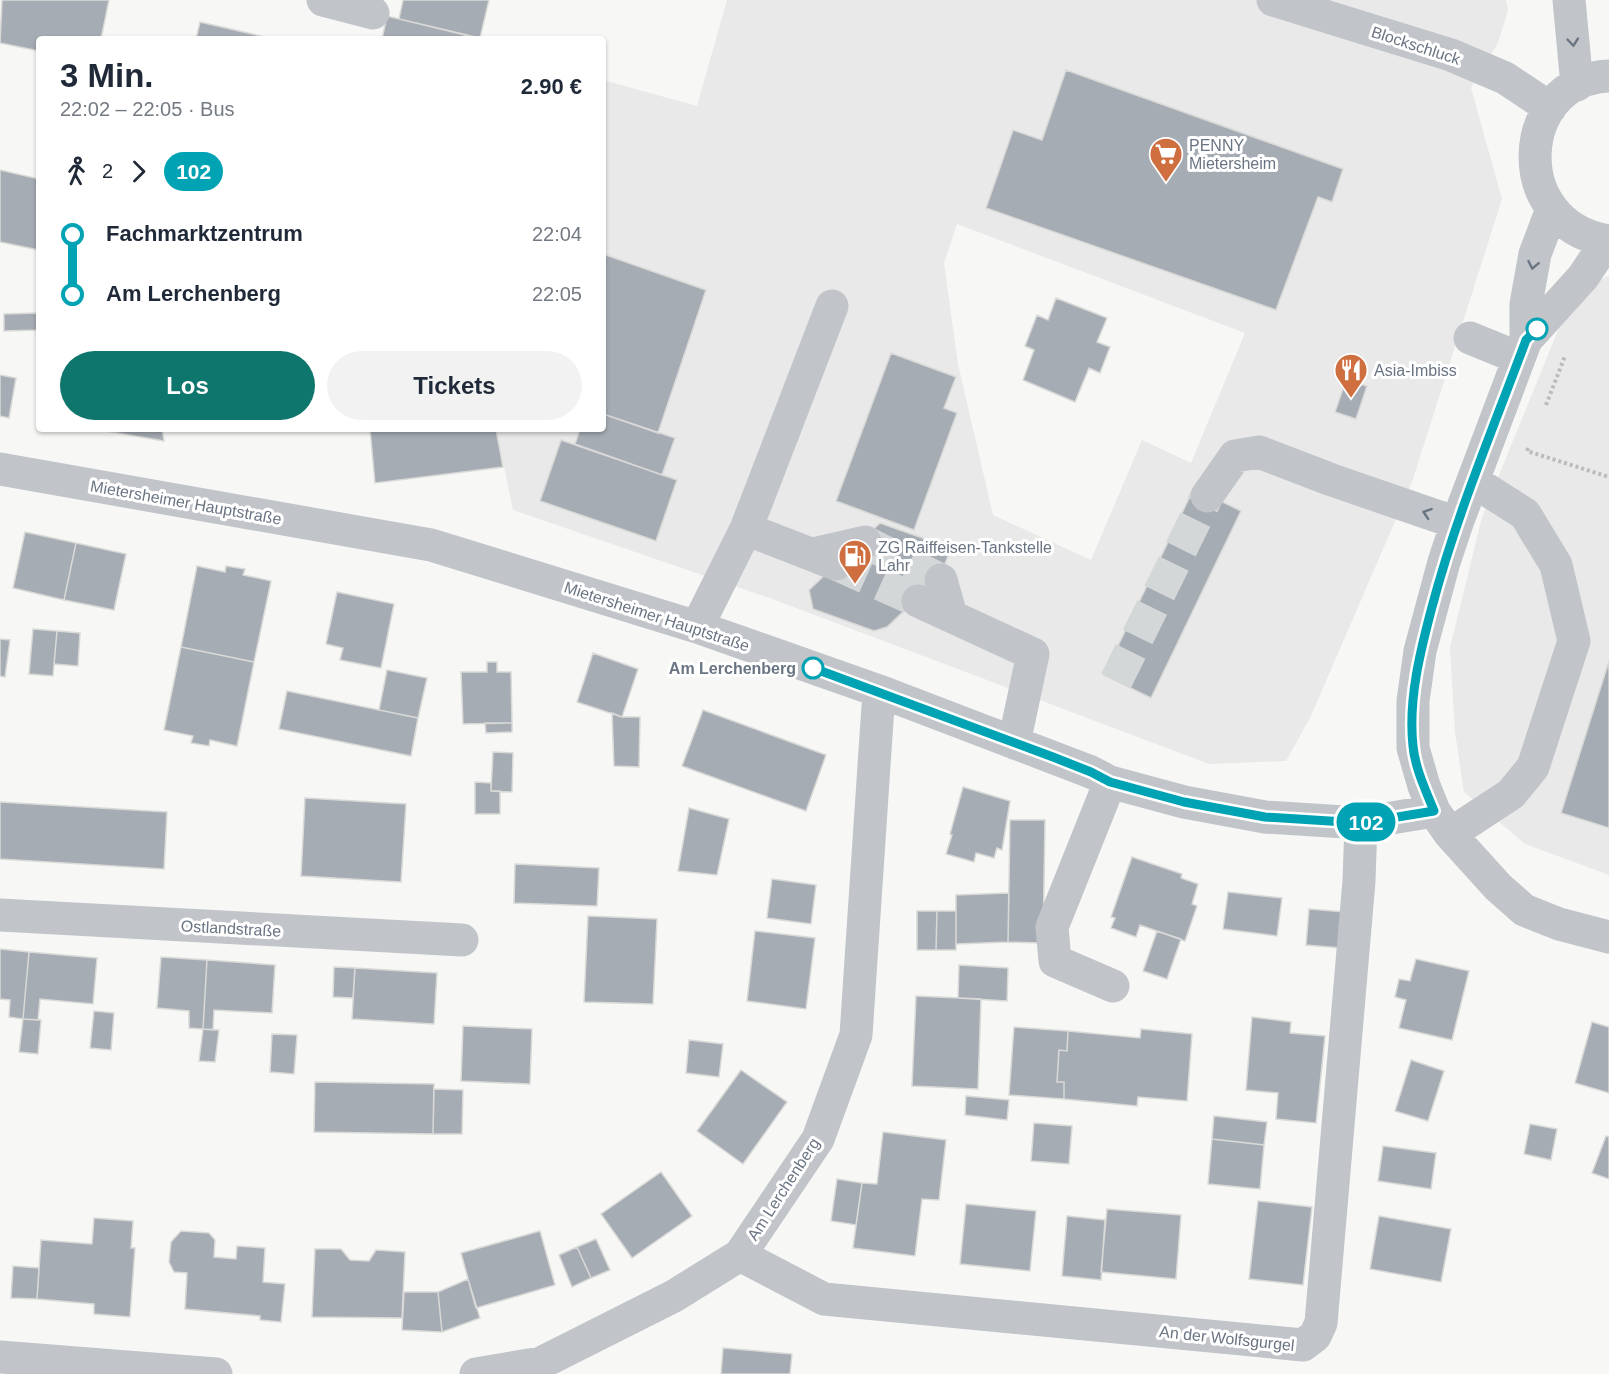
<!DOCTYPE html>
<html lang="de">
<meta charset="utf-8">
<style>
body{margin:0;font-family:Helvetica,sans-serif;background:#f2f2f3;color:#1f2937;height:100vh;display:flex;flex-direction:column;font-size:22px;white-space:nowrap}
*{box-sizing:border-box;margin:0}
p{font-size:20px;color:#747a83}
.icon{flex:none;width:33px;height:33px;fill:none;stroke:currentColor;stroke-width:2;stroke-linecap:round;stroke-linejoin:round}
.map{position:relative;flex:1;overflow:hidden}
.sheet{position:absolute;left:36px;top:36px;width:570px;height:396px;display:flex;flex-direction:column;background:#fff;border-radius:6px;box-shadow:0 2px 4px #0004}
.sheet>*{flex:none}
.badge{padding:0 12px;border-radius:20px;font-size:21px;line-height:39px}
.map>.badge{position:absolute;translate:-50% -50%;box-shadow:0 0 0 3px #fff}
.legs{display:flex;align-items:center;gap:9px;height:66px;padding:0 24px;font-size:20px}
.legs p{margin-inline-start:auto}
.headline{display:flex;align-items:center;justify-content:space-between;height:102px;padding:0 24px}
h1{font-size:33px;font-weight:700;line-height:45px}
.primary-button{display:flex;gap:12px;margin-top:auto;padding:12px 24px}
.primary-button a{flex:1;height:69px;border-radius:36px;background:#0f766e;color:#fff;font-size:24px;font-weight:700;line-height:69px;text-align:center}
.primary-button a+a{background:#f2f2f3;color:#1f2937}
ul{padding:0 24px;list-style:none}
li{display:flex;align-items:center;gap:21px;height:60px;font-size:22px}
li i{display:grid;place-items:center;width:9px;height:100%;margin:0 8px;background:currentColor}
li i::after{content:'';width:15px;height:15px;margin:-8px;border:4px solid;border-radius:50%;background:#fff}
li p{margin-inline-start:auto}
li:first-child i{background:linear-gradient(#0000 50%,currentColor 0)}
li:last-child i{background:linear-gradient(currentColor 50%,#0000 0)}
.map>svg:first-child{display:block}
</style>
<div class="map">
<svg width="1609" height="1374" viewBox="0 0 1609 1374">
<rect width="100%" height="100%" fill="#f7f8f5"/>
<path fill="#e8e9e8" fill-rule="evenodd" d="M 727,0 L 1506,0 L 1508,10 L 1498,43 L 1471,88 L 1502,199 L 1412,482 L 1310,718 L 1286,761 L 1209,764 L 775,600 L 513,510 L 496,429 L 603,429 L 603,80 L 697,106 ZM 957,224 L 1245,333 L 1191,463 L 1142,440 L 1091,560 L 993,515 L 958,364 L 944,263 Z
M 1609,276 L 1609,875 L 1525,844 L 1464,792 L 1455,732 L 1450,648 L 1482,517 L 1565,313 L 1599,280 Z"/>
<path fill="#a6acb3" stroke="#d9d9d8" stroke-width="1.5" d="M 2,0 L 109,0 L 101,39 L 39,39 L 39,51 L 0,43 Z
M 403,0 L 489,0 L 480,38 L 399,19 Z
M 387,16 L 465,35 L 464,39 L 382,39 Z
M 200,22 L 274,39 L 196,39 Z
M 1066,70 L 1343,169 L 1332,202 L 1318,197 L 1276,310 L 986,208 L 1013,130 L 1042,140 Z
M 0,170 L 39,179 L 39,250 L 0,242 Z
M 603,254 L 706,290 L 658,433 L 603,414 Z
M 1056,298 L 1107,318 L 1097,342 L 1110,347 L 1100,373 L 1089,368 L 1075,402 L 1023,380 L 1034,350 L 1025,346 L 1037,315 L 1048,320 Z
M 38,313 L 38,330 L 4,331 L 4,314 Z
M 891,353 L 956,377 L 944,408 L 957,413 L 914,530 L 836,501 Z
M 0,375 L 16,378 L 9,418 L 0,416 Z
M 1346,380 L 1367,386 L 1356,419 L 1335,412 Z
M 603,414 L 675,438 L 662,475 L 575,444 L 580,429 L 603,429 Z
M 95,429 L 162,429 L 164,441 Z
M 370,429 L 496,429 L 503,467 L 375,483 Z
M 561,440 L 677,480 L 656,541 L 540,501 Z
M 1194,488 L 1241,511 L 1151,698 L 1104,675 Z
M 880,523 L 951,548 L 940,577 L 887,627 L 874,631 L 813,609 L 809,590 Z
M 25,532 L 76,543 L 64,600 L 13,588 Z
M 76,543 L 126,554 L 114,610 L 64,600 Z
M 197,566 L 225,572 L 226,566 L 245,569 L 243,575 L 271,581 L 254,662 L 181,647 Z
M 337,592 L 394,604 L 381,668 L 340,660 L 343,648 L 326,644 Z
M 33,629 L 57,631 L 53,676 L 29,674 Z
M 57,631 L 80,633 L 78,666 L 54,664 Z
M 0,639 L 10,640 L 5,677 L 0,676 Z
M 181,647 L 254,662 L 237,746 L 210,740 L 209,746 L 191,743 L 193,736 L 164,730 Z
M 593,653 L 638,669 L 622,717 L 577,702 Z
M 1609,661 L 1609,828 L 1561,813 Z
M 487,662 L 497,662 L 497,672 L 511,672 L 512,723 L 463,724 L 461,672 L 487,672 Z
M 387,670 L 427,678 L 418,718 L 379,710 Z
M 287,691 L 418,718 L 411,756 L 279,729 Z
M 703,710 L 826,755 L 806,811 L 682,766 Z
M 612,713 L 622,717 L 640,717 L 639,767 L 614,766 Z
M 485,723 L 512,723 L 512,732 L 486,733 Z
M 493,752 L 513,753 L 512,792 L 491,791 Z
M 475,782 L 491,783 L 491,791 L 500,791 L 500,814 L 475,814 Z
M 963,787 L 1010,801 L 1002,850 L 997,848 L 994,858 L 976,853 L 974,862 L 946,854 L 952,835 L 950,834 Z
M 305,798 L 406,804 L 401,882 L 301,876 Z
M 0,802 L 167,812 L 164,869 L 0,859 Z
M 689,808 L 729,819 L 717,875 L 678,871 Z
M 1010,820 L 1045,820 L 1043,943 L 1008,942 Z
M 1132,857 L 1182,874 L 1181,878 L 1198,884 L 1192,904 L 1197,906 L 1185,941 L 1140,925 L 1136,937 L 1111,928 L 1115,918 L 1111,917 Z
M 515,864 L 599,868 L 597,906 L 514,903 Z
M 772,879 L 816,885 L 811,924 L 767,918 Z
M 1228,892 L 1282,898 L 1277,936 L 1223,929 Z
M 1009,893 L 1008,942 L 956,944 L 956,895 Z
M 1309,909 L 1345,912 L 1342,948 L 1306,945 Z
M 917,911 L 937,911 L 936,950 L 917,950 Z
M 937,911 L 956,911 L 956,950 L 936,950 Z
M 588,916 L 657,919 L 653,1004 L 584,1002 Z
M 755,931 L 815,938 L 806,1009 L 747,1001 Z
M 1157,931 L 1181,939 L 1167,979 L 1143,971 Z
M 0,949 L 29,952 L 23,1019 L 9,1017 L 10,1000 L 0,999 Z
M 29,952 L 97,958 L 93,1004 L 40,999 L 38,1020 L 23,1019 Z
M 161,957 L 207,960 L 203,1029 L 189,1028 L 189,1011 L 157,1008 Z
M 1416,959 L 1469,971 L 1452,1040 L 1399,1028 L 1406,1000 L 1395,997 L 1399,979 L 1410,981 Z
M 207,960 L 275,965 L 272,1013 L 214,1010 L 213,1030 L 203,1029 Z
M 959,965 L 1008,968 L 1007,1001 L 958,998 Z
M 334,967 L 355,968 L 353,998 L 333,997 Z
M 355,968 L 437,973 L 434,1024 L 352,1019 Z
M 916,996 L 981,999 L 978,1089 L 912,1086 Z
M 94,1011 L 114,1013 L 111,1050 L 90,1048 Z
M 1252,1017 L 1291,1022 L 1290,1033 L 1325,1036 L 1316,1123 L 1276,1119 L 1278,1093 L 1246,1090 Z
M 23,1019 L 41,1020 L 38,1054 L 19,1052 Z
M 1592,1022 L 1609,1027 L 1609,1093 L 1575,1083 Z
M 463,1026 L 532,1029 L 530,1084 L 461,1081 Z
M 1014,1027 L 1068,1031 L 1067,1051 L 1059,1050 L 1057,1082 L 1064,1082 L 1064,1099 L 1009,1095 Z
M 203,1029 L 219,1030 L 215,1062 L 199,1061 Z
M 1141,1029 L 1192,1034 L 1187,1101 L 1138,1097 L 1137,1106 L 1064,1099 L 1064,1082 L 1057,1082 L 1059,1050 L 1067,1051 L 1068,1031 L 1140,1038 Z
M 272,1034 L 297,1035 L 294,1074 L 270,1072 Z
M 689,1040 L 723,1044 L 719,1077 L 686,1073 Z
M 1411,1060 L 1444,1071 L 1428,1121 L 1395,1111 Z
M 741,1070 L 787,1102 L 743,1164 L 697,1131 Z
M 315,1082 L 434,1084 L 433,1134 L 314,1132 Z
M 434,1089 L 463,1090 L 462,1134 L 433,1134 Z
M 966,1096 L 1009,1100 L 1007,1120 L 965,1115 Z
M 1214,1116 L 1267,1122 L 1264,1145 L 1212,1139 Z
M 1034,1123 L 1072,1126 L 1069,1164 L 1031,1161 Z
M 1530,1124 L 1557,1129 L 1551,1160 L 1524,1154 Z
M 883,1132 L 946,1140 L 939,1200 L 922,1199 L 915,1256 L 853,1248 L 862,1183 L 877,1184 Z
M 1606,1136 L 1609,1137 L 1609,1179 L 1592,1173 Z
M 1212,1139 L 1264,1145 L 1260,1189 L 1208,1184 Z
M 1383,1146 L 1436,1153 L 1431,1189 L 1378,1181 Z
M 661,1172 L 692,1216 L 632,1258 L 601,1214 Z
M 837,1179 L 862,1183 L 856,1225 L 831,1221 Z
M 1258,1201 L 1312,1207 L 1303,1285 L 1249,1279 Z
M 966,1204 L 1036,1211 L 1030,1271 L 960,1264 Z
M 1107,1209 L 1181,1215 L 1176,1279 L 1101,1272 Z
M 1067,1216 L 1105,1220 L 1101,1280 L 1062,1276 Z
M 1379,1216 L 1451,1229 L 1441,1282 L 1370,1269 Z
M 94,1218 L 133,1221 L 131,1248 L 135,1248 L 130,1317 L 94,1314 L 94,1304 L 37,1299 L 41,1240 L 92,1244 Z
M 181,1231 L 209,1233 L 215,1240 L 214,1257 L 236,1259 L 237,1246 L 265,1248 L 263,1282 L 285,1284 L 281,1322 L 260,1320 L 260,1316 L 185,1309 L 187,1273 L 174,1272 L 169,1262 L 171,1242 Z
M 540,1231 L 555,1285 L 476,1308 L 461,1253 Z
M 596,1239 L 610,1270 L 591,1278 L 577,1247 Z
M 577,1247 L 591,1278 L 572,1287 L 559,1255 Z
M 315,1249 L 341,1249 L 350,1260 L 369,1261 L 376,1250 L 405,1252 L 402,1318 L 312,1317 Z
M 13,1266 L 39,1268 L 37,1299 L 11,1298 Z
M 468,1279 L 480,1318 L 442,1332 L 438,1292 Z
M 404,1292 L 438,1292 L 442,1332 L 402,1330 Z
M 723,1348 L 792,1354 L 790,1374 L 721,1374 Z"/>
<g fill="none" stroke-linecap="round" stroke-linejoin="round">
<path stroke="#d4d7d8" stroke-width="33" stroke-dasharray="33 16" stroke-linecap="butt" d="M 865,542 L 941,580
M 836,564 L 918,601
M 1116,681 L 1207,496"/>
<path stroke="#b9bbbe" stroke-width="4" stroke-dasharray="3 3" stroke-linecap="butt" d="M 1546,405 L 1565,356
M 1528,448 L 1527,451 L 1609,477"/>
<path stroke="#c1c4c8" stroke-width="33" d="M 323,0 L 373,13
M 1273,0 L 1451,55 L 1505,78 L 1550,108
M 1569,0 L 1577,85
M 1609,76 C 1515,80 1506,225 1609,241
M 1552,209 L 1535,254 L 1526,304 L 1526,340 L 1457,523 L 1444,562 L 1420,651 L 1413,701 L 1413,748 L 1424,786 L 1434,811 L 1450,834 L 1498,887 L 1524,910 L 1559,924 L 1609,937
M 1470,338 L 1519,358
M 1526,340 L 1583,277 L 1607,241
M 0,469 L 431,545 L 697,627 L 879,691 L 1091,772 L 1110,782 L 1184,802 L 1265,817 L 1361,823 L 1434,811
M 1207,496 L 1235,456 L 1259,452 L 1332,480 L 1457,523
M 746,529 L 836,564
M 813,554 L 865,542
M 941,580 L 951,616
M 918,601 L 1033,654 L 1014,743
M 697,627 L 746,529 L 832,306
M 1110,782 L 1052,927 L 1055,961 L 1113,986
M 1450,834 L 1511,794 L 1533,767 L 1574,641 L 1556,565 L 1525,514 L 1473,481
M 0,915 L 462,940
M 740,1255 L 824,1299 L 1303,1345 L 1315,1336 L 1321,1323 L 1359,881 L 1361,823
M 0,1357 L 216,1374
M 476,1374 L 541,1363 L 674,1296 L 740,1255 L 818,1139 L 856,1035 L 879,691"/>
</g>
<defs><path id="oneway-chevron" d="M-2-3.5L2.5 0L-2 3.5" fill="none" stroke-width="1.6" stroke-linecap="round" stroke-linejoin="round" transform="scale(1.5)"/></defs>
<g stroke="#6a7583">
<use href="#oneway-chevron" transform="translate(1573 42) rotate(85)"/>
<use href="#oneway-chevron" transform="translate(1533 265) rotate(101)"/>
<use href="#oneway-chevron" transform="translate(1427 513) rotate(-161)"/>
</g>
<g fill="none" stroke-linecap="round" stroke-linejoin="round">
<g stroke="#fff" stroke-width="14">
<path id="line-1" d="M 813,668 L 1053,757 L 1091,772 L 1110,782 L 1184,802 L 1265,817 L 1361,823 L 1434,811 C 1426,791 1415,768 1413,746 C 1408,700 1420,652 1432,607 C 1456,516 1493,429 1526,340 L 1537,329"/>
</g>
<use href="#line-1" stroke="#00a3b4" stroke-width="9"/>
</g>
<defs>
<g id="supermarket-pin" transform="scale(1.725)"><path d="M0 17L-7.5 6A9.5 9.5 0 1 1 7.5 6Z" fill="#cf6e3e" stroke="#fff"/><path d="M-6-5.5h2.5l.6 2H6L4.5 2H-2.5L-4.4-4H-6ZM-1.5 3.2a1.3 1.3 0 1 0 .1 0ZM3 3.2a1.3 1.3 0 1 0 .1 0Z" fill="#fff"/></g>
<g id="restaurant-pin" transform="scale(1.725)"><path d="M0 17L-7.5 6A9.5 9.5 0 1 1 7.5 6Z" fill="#cf6e3e" stroke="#fff"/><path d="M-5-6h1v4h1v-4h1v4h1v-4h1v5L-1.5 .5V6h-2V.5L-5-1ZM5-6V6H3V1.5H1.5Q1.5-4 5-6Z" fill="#fff"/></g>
<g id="fuel-pin" transform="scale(1.725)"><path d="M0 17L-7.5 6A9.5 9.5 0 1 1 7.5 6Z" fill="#cf6e3e" stroke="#fff"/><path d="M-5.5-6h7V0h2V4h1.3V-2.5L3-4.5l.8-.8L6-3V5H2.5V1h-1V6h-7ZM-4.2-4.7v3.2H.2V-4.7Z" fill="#fff"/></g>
</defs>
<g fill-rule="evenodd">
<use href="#supermarket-pin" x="1166" y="154"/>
<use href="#restaurant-pin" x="1351" y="370"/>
<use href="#fuel-pin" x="855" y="556"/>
</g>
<g fill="#fff" stroke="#00a3b4" stroke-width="3">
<circle cx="1537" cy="329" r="10"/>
<circle cx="813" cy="668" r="10"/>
</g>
<g text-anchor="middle" stroke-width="6" stroke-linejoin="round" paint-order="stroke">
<g font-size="16" fill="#6a7583" stroke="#fff">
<text transform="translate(1416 45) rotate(18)" y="6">Blockschluck</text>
<text transform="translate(186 502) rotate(10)" y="6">Mietersheimer Hauptstraße</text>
<text transform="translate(657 616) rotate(18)" y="6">Mietersheimer Hauptstraße</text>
<text transform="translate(231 928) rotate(3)" y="6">Ostlandstraße</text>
<text transform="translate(783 1189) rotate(-57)" y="6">Am Lerchenberg</text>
<text transform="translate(1227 1338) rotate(6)" y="6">An der Wolfsgurgel</text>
</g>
<g font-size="16" fill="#6a7583" stroke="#fff" text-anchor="start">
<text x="1189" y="151">PENNY<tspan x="1189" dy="18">Mietersheim</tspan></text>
<text x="1374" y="376">Asia-Imbiss</text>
<text x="878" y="553">ZG Raiffeisen-Tankstelle<tspan x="878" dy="18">Lahr</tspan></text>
</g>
<g font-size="16" font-weight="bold" fill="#6a7583" stroke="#fff" text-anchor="end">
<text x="796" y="674">Am Lerchenberg</text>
</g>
</g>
</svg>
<b class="badge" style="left:1366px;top:822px;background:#00a3b4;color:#fff">102</b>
<section class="sheet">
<div class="headline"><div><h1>3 Min.</h1><p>22:02 – 22:05 · Bus</p></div><b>2.90 €</b></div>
<div class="legs"><svg class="icon" aria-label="walk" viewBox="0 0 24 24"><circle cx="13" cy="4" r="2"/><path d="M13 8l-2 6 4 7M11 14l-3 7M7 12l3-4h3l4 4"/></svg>2<svg class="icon" aria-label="forward" viewBox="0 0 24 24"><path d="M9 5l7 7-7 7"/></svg><b class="badge" style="background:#00a3b4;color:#fff">102</b></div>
<ul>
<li><i style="color:#00a3b4"></i><b>Fachmarktzentrum</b><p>22:04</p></li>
<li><i style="color:#00a3b4"></i><b>Am Lerchenberg</b><p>22:05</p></li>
</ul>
<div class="primary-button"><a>Los</a><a>Tickets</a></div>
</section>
</div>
